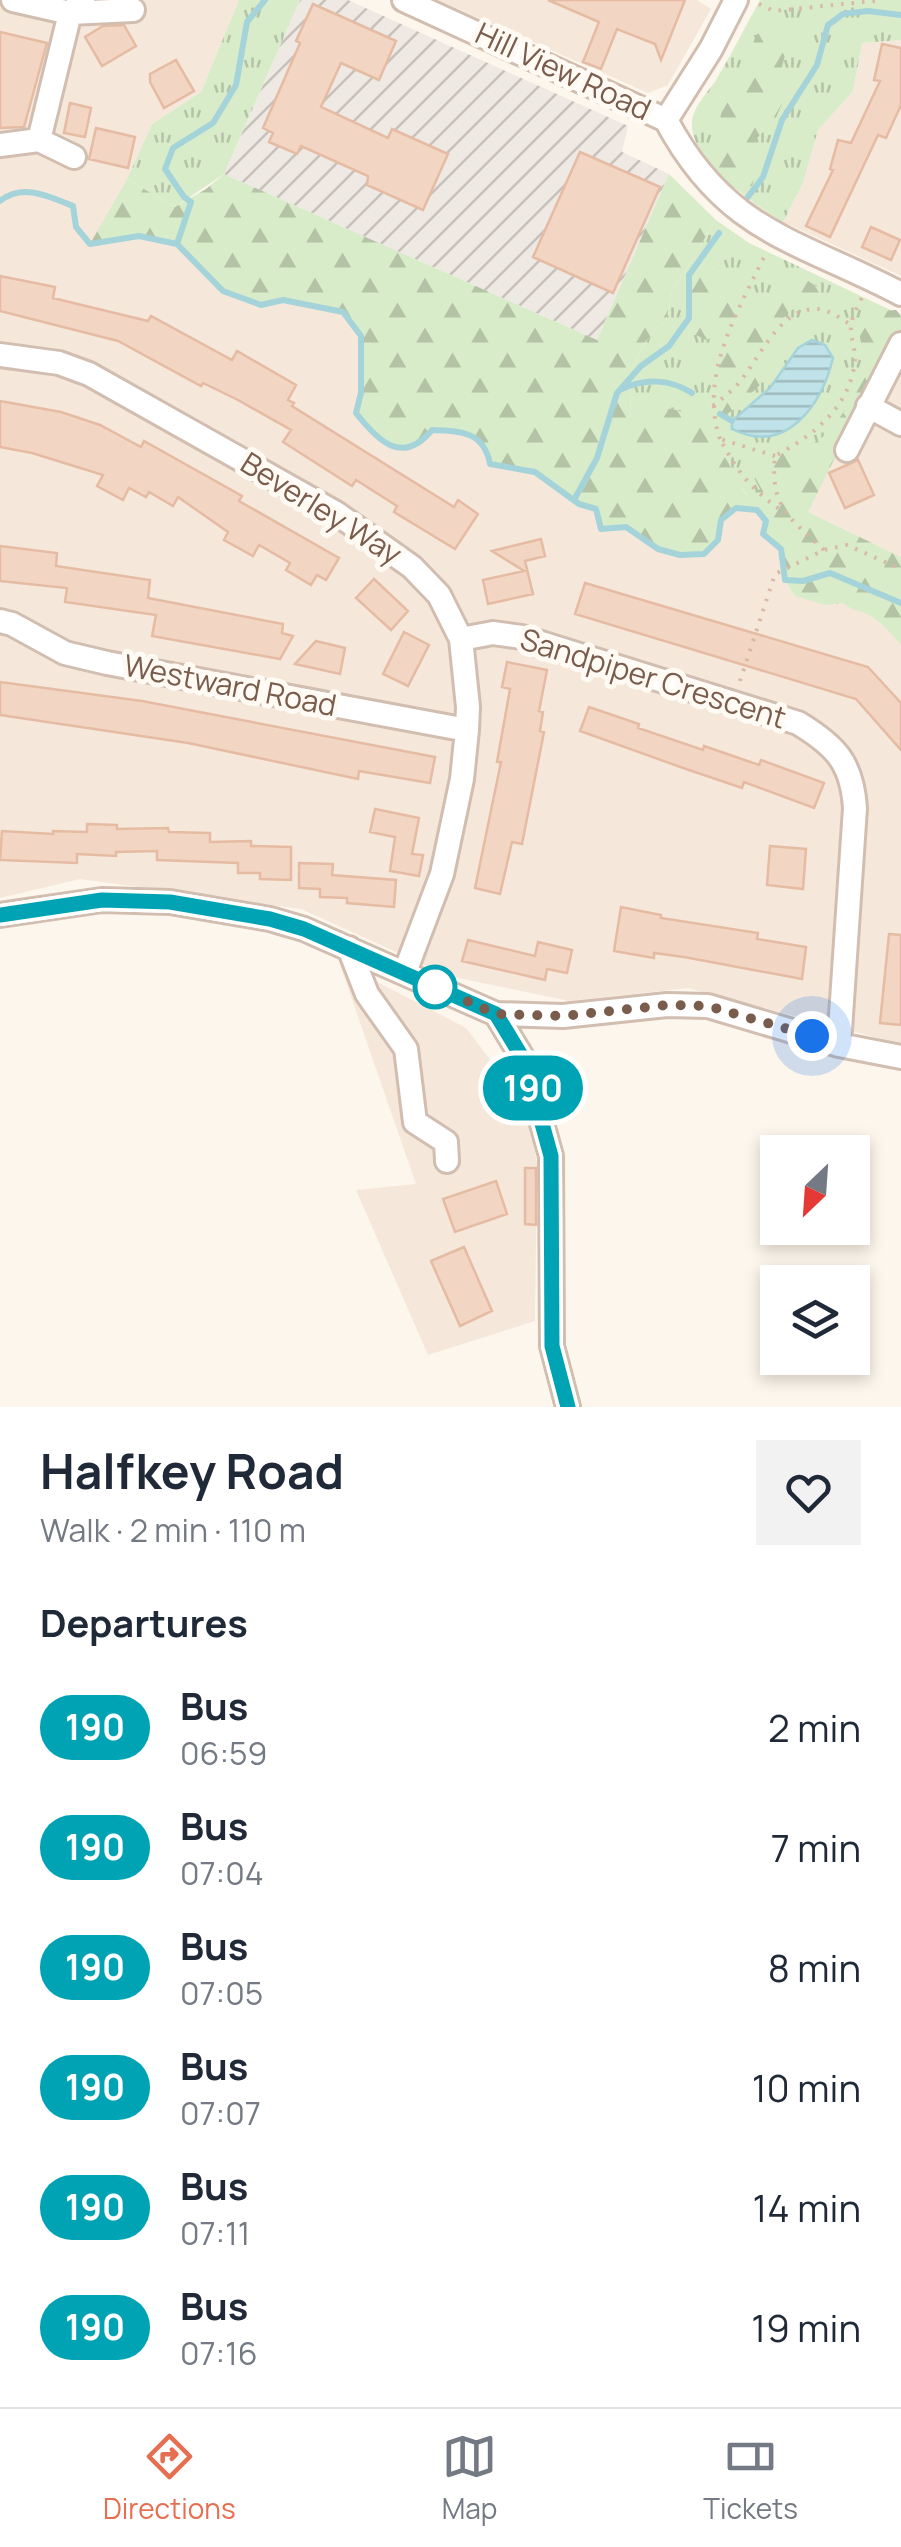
<!DOCTYPE html>
<meta charset="utf-8">
<style>
body{margin:0;font-family:Manrope,sans-serif;background:#f2f2f3;color:#1f2937;height:100vh;display:flex;flex-direction:column;font-size:38px;white-space:nowrap}
*{box-sizing:border-box;margin:0}
p{font-size:32px;color:#747a83}
.icon{flex:none;width:55px;height:55px;fill:none;stroke:currentColor;stroke-width:2;stroke-linecap:round;stroke-linejoin:round}
.map{position:relative;height:1407px;overflow:hidden}
.details{display:flex;flex-direction:column;background:#fff;flex:1}
.details>*{flex:none}
.badge{padding:0 20px;border-radius:32px;font-size:35px;line-height:65px}
.needle{width:65px;rotate:205deg}
.tools{position:absolute;left:760px;top:1135px;display:grid;gap:20px}
.tools a{display:grid;place-items:center;width:110px;height:110px;border-radius:0px;background:#fff;box-shadow:0 5px 15px #0003;font-size:50px}
.you{position:absolute;width:50px;height:50px;margin:-25px;border:8px solid #fff;border-radius:50%;background:#1a73e8;box-shadow:0 0 0 15px #1a73e833}
.map>.badge{position:absolute;translate:-50% -50%;box-shadow:0 0 0 5px #fff}
h2{padding:0 40px;font-size:38px;line-height:90px}
.round{display:grid;place-items:center;flex:none;width:105px;height:105px;border-radius:0px;background:#f2f2f3}
.headline{display:flex;align-items:center;justify-content:space-between;height:170px;padding:0 40px}
h1{font-size:48px;font-weight:700;line-height:75px}
ul{padding:0;list-style:none}
li{display:flex;align-items:center;gap:30px;height:120px;padding:0 40px}
li div{flex:1}
li b{display:block;font-size:38px}
li em{font-style:normal}
li .badge{min-width:110px;font-weight:700;text-align:center}
.tabs{display:flex;justify-content:space-around;align-items:center;height:140px;border-top:2px solid #e0e1e3;background:#fff;font-size:28px;color:#747a83}
.tabs a{display:grid;justify-items:center;gap:5px}
.tabs .selected{color:#e76f51}
.map>svg:first-child{display:block}
</style>
<div class="map">
<svg width="901" height="1407" viewBox="0 0 901 1407">
<defs>
<pattern id="industrial-furrows" width="10" height="10" patternUnits="userSpaceOnUse" patternTransform="scale(2.5)"><rect width="10" height="10" fill="#efe9e4"/><path d="M-1 1l2-2M0 10L10 0M9 11l2-2" fill="none" stroke="#c7c0bb"/></pattern>
<pattern id="grass-tufts" width="24" height="20" patternUnits="userSpaceOnUse" patternTransform="scale(2.5)"><rect width="24" height="20" fill="#d8ecc9"/><path d="M3 7l-1-3M5 7V3M7 7l1-3M15 17l-1-3M17 17v-4M19 17l1-3" fill="none" stroke="#b4c2a5"/></pattern>
<pattern id="forest-firs" width="22" height="20" patternUnits="userSpaceOnUse" patternTransform="scale(2.5)"><rect width="22" height="20" fill="#d8ecc9"/><path d="M5 1l3.5 6h-7zM16 11l3.5 6h-7z" fill="#b4c2a5"/></pattern>
<pattern id="water-rules" width="6" height="5" patternUnits="userSpaceOnUse" patternTransform="scale(2.5)"><rect width="6" height="5" fill="#bfe3e8"/><path d="M0 2.5h6" fill="none" stroke="#a0bbbe"/></pattern>
</defs>
<rect width="100%" height="100%" fill="#fdf6ec"/>
<path fill="#f5e8da" d="M 0,0 L 239,0 L 201,92 L 152,124 L 127,179 L 91,243 L 139,236 L 177,244 L 223,291 L 261,305 L 283,300 L 343,312 L 361,336 L 361,393 L 356,413 L 421,443 L 432,430 L 474,436 L 513,470 L 537,473 L 582,505 L 596,509 L 658,549 L 718,540 L 721,520 L 736,508 L 757,510 L 766,521 L 763,534 L 781,549 L 901,603 L 901,1044 L 688,988 L 569,1001 L 449,976 L 301,909 L 80,879 L 0,898 Z
M 438,0 L 697,0 L 711,9 L 668,85 L 648,93 Z
M 901,40 L 901,276 L 783,222 L 803,183 L 818,130 L 853,91 L 862,43 Z
M 901,332 L 901,557 L 808,512 L 893,339 Z
M 339,962 L 466,1028 L 528,1109 L 537,1163 L 535,1321 L 428,1355 L 356,1190 L 416,1184 Z"/>
<path fill="url(#industrial-furrows)" d="M 300,0 L 348,0 L 628,126 L 622,152 L 669,174 L 597,340 L 224,174 Z"/>
<path fill="url(#grass-tufts)" d="M 239,0 L 300,0 L 224,174 L 175,207 L 127,179 L 152,124 L 201,92 Z
M 760,0 L 901,0 L 901,40 L 862,43 L 853,91 L 818,130 L 803,183 L 783,222 C 755,205 688,158 692,122 C 693,105 711,90 719,75 C 733,51 746,25 760,0 Z
M 716,220 L 749,243 L 901,315 L 901,332 L 893,339 L 808,512 L 757,510 L 732,473 L 630,418 L 632,368 L 645,342 L 666,321 L 672,292 Z"/>
<path fill="url(#forest-firs)" d="M 768,30 L 786,38 C 788,62 773,76 783,101 L 775,120 L 756,139 L 761,155 L 752,186 L 733,188 L 714,172 L 711,149 L 724,133 L 719,126 L 724,96 C 733,89 751,79 752,66 C 753,50 749,50 757,34 Z
M 224,174 L 597,340 L 669,174 L 716,220 L 672,292 L 666,321 L 645,342 L 632,368 L 630,417 C 637,415 646,410 653,409 C 707,401 724,461 748,497 L 760,489 L 746,463 L 770,448 L 790,456 C 801,449 816,443 825,435 C 854,406 872,363 856,325 L 881,311 L 896,310 L 901,315 L 901,332 L 893,339 L 808,512 L 901,557 L 901,645 C 891,634 882,621 867,614 C 858,610 851,610 843,603 L 825,605 L 795,596 L 785,580 L 781,549 L 763,534 L 766,521 L 757,510 L 736,508 L 721,520 L 718,540 L 704,554 L 680,555 L 658,549 L 626,527 L 601,529 L 595,509 L 582,505 L 537,473 L 490,464 C 484,432 462,431 432,430 C 402,466 378,442 356,413 L 361,393 L 361,336 L 343,312 L 283,300 L 261,305 L 223,291 L 177,244 L 139,236 L 90,244 L 127,179 L 175,207 L 206,189 Z
M 712,263 L 739,279 L 740,287 L 764,307 L 781,281 L 808,281 L 819,288 L 819,297 L 792,310 L 774,327 L 782,349 L 763,373 L 761,384 C 747,396 740,408 724,415 L 718,410 L 726,381 L 720,378 L 714,365 L 719,352 L 714,337 L 706,340 L 692,333 L 680,316 L 686,289 Z"/>
<path fill="url(#water-rules)" stroke="#a5d3da" stroke-width="2.5" d="M 812,340 L 825,345 L 833,358 C 821,406 786,456 732,429 L 732,421 L 770,388 L 798,348 Z"/>
<g fill="none" stroke-linecap="round" stroke-linejoin="round">
<path stroke="#a5d3da" stroke-width="6" d="M 747,198 L 763,177 L 782,120 L 817,65 L 828,25 L 843,14 L 868,11 L 901,15
M 0,201 C 23,183 48,196 73,206 L 76,227 L 90,244 L 139,236 L 177,244 L 223,291 L 261,305 L 283,300 L 343,312 L 361,336 L 361,393 L 356,413 C 378,441 402,466 432,430 C 462,431 484,432 490,464 L 535,472 L 579,504 L 596,509 L 601,529 L 626,527 L 658,549 L 680,555 L 704,554 L 718,540 L 721,520 L 736,508 L 757,510 L 766,521 L 763,534 L 781,549 L 785,580 L 803,581 L 830,573 L 901,603
M 177,244 L 191,202 L 184,197 L 165,169 L 173,148 L 213,123 L 236,85 L 247,22 L 265,0
M 622,389 C 645,378 670,379 692,393
M 720,414 L 732,421
M 574,500 L 597,458 L 617,393 L 641,366 L 669,346 L 689,318 L 689,275 L 719,233"/>
</g>
<path fill="#f3d5c3" stroke="#e6bba3" stroke-width="2.5" d="M 548,0 L 685,0 L 661,60 L 655,44 L 617,29 L 601,69 L 583,62 L 599,22 Z
M 313,4 L 396,41 L 379,80 L 341,63 L 321,107 L 388,138 L 392,129 L 448,154 L 423,210 L 367,185 L 368,176 L 301,146 L 297,154 L 269,142 L 273,133 L 263,128 L 300,43 L 296,41 Z
M 124,25 L 136,46 L 102,66 L 85,37 L 103,26 Z
M 0,32 L 47,43 L 24,127 L 0,128 Z
M 882,44 L 901,48 L 901,105 L 886,138 L 878,135 L 830,237 L 806,226 L 833,170 L 830,169 L 838,140 L 851,143 L 880,81 L 874,80 Z
M 176,60 L 194,91 L 164,108 L 150,82 L 150,74 Z
M 70,103 L 91,108 L 85,137 L 64,133 Z
M 96,128 L 135,137 L 128,168 L 89,159 Z
M 580,152 L 660,187 L 613,293 L 533,257 Z
M 871,227 L 900,240 L 891,260 L 862,247 Z
M 0,276 L 55,287 L 53,298 L 148,321 L 151,316 L 232,360 L 237,351 L 296,385 L 288,400 L 294,403 L 292,406 L 454,507 L 458,500 L 478,514 L 455,549 L 394,512 L 397,506 L 356,480 L 352,486 L 283,442 L 291,430 L 238,400 L 203,383 L 201,386 L 118,341 L 0,311 Z
M 0,401 L 61,412 L 100,425 L 141,447 L 144,441 L 242,496 L 239,501 L 339,558 L 326,580 L 317,575 L 311,585 L 286,570 L 290,563 L 259,545 L 253,556 L 224,540 L 228,532 L 178,497 L 173,506 L 149,492 L 146,497 L 129,488 L 123,500 L 97,486 L 103,475 L 32,453 L 0,447 Z
M 858,460 L 874,495 L 845,508 L 829,473 Z
M 541,539 L 545,556 L 525,561 L 533,594 L 488,604 L 483,580 L 524,571 L 492,551 Z
M 0,546 L 57,553 L 56,566 L 150,580 L 148,598 L 283,624 L 282,633 L 293,636 L 280,659 L 152,636 L 156,615 L 65,602 L 67,588 L 0,581 Z
M 374,579 L 408,611 L 391,630 L 356,598 Z
M 585,583 L 868,667 L 901,703 L 901,750 L 856,699 L 575,614 Z
M 404,632 L 429,645 L 408,686 L 383,674 Z
M 316,641 L 345,648 L 340,674 L 295,664 Z
M 507,662 L 547,670 L 539,711 L 543,712 L 540,731 L 544,732 L 522,844 L 512,842 L 500,894 L 475,888 L 501,762 L 497,762 L 510,689 L 502,687 Z
M 0,682 L 142,701 L 435,757 L 430,783 L 359,771 L 358,779 L 188,743 L 0,715 Z
M 589,707 L 639,724 L 638,728 L 703,750 L 704,746 L 759,765 L 761,760 L 824,783 L 814,808 L 744,782 L 742,788 L 686,769 L 580,731 Z
M 375,809 L 419,818 L 412,854 L 423,855 L 419,876 L 390,871 L 395,837 L 370,832 Z
M 87,824 L 117,825 L 117,829 L 168,828 L 169,832 L 210,833 L 210,842 L 251,841 L 251,846 L 291,847 L 291,880 L 260,879 L 260,873 L 238,873 L 238,863 L 157,860 L 157,851 L 116,852 L 116,856 L 77,854 L 77,863 L 0,860 L 2,831 L 53,834 L 53,831 L 87,832 Z
M 770,846 L 806,849 L 803,889 L 767,885 Z
M 299,863 L 333,864 L 332,875 L 396,880 L 394,907 L 347,903 L 347,898 L 320,897 L 320,889 L 299,888 Z
M 621,907 L 661,915 L 661,918 L 758,933 L 757,939 L 806,947 L 802,979 L 684,957 L 654,953 L 654,958 L 614,951 Z
M 889,934 L 901,935 L 901,1025 L 880,1023 Z
M 468,940 L 535,956 L 538,942 L 572,950 L 567,973 L 547,969 L 545,980 L 462,961 Z
M 525,1168 L 536,1168 L 536,1225 L 525,1224 Z
M 496,1181 L 507,1214 L 455,1232 L 443,1199 Z
M 464,1247 L 492,1311 L 460,1326 L 431,1261 Z"/>
<g fill="none" stroke-linecap="round" stroke-linejoin="round">
<g stroke="#d1beb0" stroke-width="28">
<path id="minor" d="M 13,0 L 70,13 L 133,10
M 404,0 L 666,120
M 666,120 C 726,233 798,240 901,294
M 666,120 L 711,49 L 736,0
M 0,145 L 39,140
M 74,157 L 39,140 L 70,13 L 83,0
M 0,355 L 59,363 L 89,374 L 336,513 L 412,567 L 439,595 L 461,639 L 468,707 L 467,730 L 462,779 L 442,874 L 405,972
M 868,406 L 901,424
M 847,450 L 901,344
M 0,621 L 12,624 L 65,653 L 107,663 L 467,730
M 461,639 L 493,633 L 522,637 L 798,723 C 836,746 852,763 855,808 L 839,1045
M 0,915 L 102,900 L 170,902 L 270,919 L 304,929 L 496,1014 L 525,1062 L 551,1156 L 552,1346 L 568,1407
M 349,948 L 367,994 L 406,1049 L 415,1122 L 446,1142 L 447,1161
M 496,1014 L 563,1016 L 667,1005 L 708,1006 L 839,1045 L 901,1057"/>
</g>
<path stroke="#d9b8a5" stroke-width="4" stroke-dasharray="2.5 8" stroke-linecap="butt" d="M 759,4 L 774,11 L 883,0
M 713,406 C 721,399 730,393 737,385 C 758,362 778,309 815,309 C 829,309 840,318 851,325
M 720,439 C 698,375 739,309 766,253
M 775,456 L 720,439 C 738,473 751,489 782,511
M 824,550 C 789,517 770,508 775,456 C 813,436 853,405 855,357 C 855,347 850,336 851,326 C 851,317 859,305 862,297
M 740,681 L 775,574 L 824,550 L 847,545 L 901,569"/>
<use href="#minor" stroke="#fff" stroke-width="22"/>
</g>
<g fill="none" stroke-linecap="round" stroke-linejoin="round">
<g stroke="#fff" stroke-width="22">
<path id="line" d="M 0,915 L 102,900 L 170,902 L 270,919 L 304,929 L 496,1014 L 525,1062 L 551,1156 L 552,1346 L 568,1407"/>
</g>
<use href="#line" stroke="#00a3b4" stroke-width="15"/>
<path stroke="#7a5c4d" stroke-width="10" stroke-dasharray="0 18" d="M 435,987 L 496,1014 L 563,1016 L 668,1005 L 708,1006 L 812,1036"/>
</g>
<circle fill="#fff" stroke="#00a3b4" stroke-width="5" cx="435" cy="987" r="20"/>
<g text-anchor="middle" stroke-width="10" stroke-linejoin="round" paint-order="stroke">
<g font-size="30" fill="#7a5c4d" stroke="#fffaf3">
<text transform="translate(563 72) rotate(25)" y="10">Hill View Road</text>
<text transform="translate(321 509) rotate(32)" y="10">Beverley Way</text>
<text transform="translate(653 679) rotate(17)" y="10">Sandpiper Crescent</text>
<text transform="translate(230 686) rotate(11)" y="10">Westward Road</text>
</g>
</g>
</svg>
<div class="tools">
<a><svg class="needle" viewBox="-14 -14 28 28"><path d="M0-13l5 13h-10z" fill="#e53935"/><path d="M0 13l5-13h-10z" fill="#747a83"/></svg></a>
<a><svg class="icon" aria-label="layers" viewBox="0 0 24 24"><path d="M12 4l9 5-9 5-9-5zM3 14l9 5 9-5"/></svg></a>
</div>
<div class="you" style="left:812px;top:1036px"></div>
<b class="badge" style="left:533px;top:1088px;background:#00a3b4;color:#fff">190</b>
</div>
<section class="details">
<div class="headline"><div><h1>Halfkey Road</h1><p>Walk · 2 min · 110 m</p></div><a class="round"><svg class="icon" aria-label="heart" viewBox="0 0 24 24"><path d="M12 20l-8-8c-3-5 5-10 8-4 3-6 11-1 8 4z"/></svg></a></div>
<h2>Departures</h2>
<ul>
<li><span class="badge" style="background:#00a3b4;color:#fff">190</span><div><b>Bus</b><p>06:59</p></div><em>2 min</em></li>
<li><span class="badge" style="background:#00a3b4;color:#fff">190</span><div><b>Bus</b><p>07:04</p></div><em>7 min</em></li>
<li><span class="badge" style="background:#00a3b4;color:#fff">190</span><div><b>Bus</b><p>07:05</p></div><em>8 min</em></li>
<li><span class="badge" style="background:#00a3b4;color:#fff">190</span><div><b>Bus</b><p>07:07</p></div><em>10 min</em></li>
<li><span class="badge" style="background:#00a3b4;color:#fff">190</span><div><b>Bus</b><p>07:11</p></div><em>14 min</em></li>
<li><span class="badge" style="background:#00a3b4;color:#fff">190</span><div><b>Bus</b><p>07:16</p></div><em>19 min</em></li>
</ul>
</section>
<nav class="tabs">
<a class="selected"><svg class="icon" aria-label="directions" viewBox="0 0 24 24"><path d="M12 3l9 9-9 9-9-9zM9 14v-3h6M13 9l2 2-2 2"/></svg>Directions</a>
<a><svg class="icon" aria-label="map" viewBox="0 0 24 24"><path d="M3 6l6-2 6 2 6-2v14l-6 2-6-2-6 2zM9 4v14M15 6v14"/></svg>Map</a>
<a><svg class="icon" aria-label="tickets" viewBox="0 0 24 24"><path d="M3 7h18v10H3zM15 7v10"/></svg>Tickets</a>
</nav>
